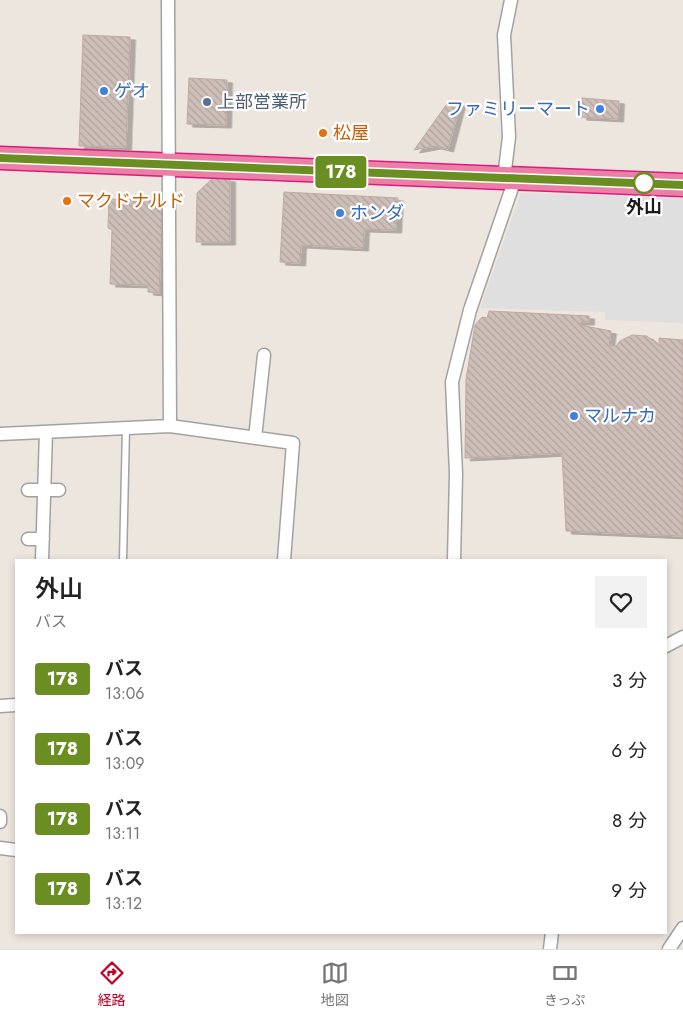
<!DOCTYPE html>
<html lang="ja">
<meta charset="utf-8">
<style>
body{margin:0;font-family:Jost,"Noto Sans JP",sans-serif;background:#f2f2f2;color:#222;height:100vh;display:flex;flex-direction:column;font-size:19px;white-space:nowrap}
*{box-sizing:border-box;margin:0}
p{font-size:16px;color:#767676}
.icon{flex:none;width:28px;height:28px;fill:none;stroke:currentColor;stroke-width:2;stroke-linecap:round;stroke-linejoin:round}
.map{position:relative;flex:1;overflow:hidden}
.details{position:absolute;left:15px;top:559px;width:652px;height:375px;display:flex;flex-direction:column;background:#fff;border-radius:0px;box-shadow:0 2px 8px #0003}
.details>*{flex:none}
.badge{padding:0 10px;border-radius:4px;font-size:18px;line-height:32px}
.map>.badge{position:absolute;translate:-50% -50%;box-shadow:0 0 0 2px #fff}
.round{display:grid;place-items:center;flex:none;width:52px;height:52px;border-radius:0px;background:#f2f2f2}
.headline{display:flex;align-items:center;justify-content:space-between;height:85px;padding:0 20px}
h1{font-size:24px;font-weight:600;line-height:38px}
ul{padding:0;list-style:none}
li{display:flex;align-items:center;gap:15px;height:70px;padding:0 20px}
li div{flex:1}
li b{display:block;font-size:19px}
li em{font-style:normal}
li .badge{min-width:55px;font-weight:700;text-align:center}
.tab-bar{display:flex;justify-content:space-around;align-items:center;height:70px;border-top:1px solid #e0e0e0;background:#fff;font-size:14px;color:#767676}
.tab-bar a{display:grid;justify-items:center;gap:2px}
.tab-bar .on{color:#c50024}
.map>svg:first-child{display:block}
</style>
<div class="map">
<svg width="683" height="949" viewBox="0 0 683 949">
<defs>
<pattern id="building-back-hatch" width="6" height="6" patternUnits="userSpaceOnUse" patternTransform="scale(1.25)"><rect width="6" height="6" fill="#cdbeb8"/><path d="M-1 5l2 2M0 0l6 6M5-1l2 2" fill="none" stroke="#afa39e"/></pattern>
<filter id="shadow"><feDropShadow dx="5.5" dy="3" stdDeviation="0" flood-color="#0004"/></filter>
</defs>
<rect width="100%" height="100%" fill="#ede6df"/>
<path fill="#dfdfdf" d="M 521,193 L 683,198 L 683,323 L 605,320 L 605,312 L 480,308 Z"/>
<path fill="url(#building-back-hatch)" stroke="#c0a9a1" filter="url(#shadow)" d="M 83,35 L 130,37 L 126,147 L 79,146 Z
M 189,78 L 227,80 L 226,125 L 187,124 Z
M 582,98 L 619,101 L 618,119 L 581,117 Z
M 449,101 L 460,104 L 448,149 L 436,146 L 414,150 Z
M 213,178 L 230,179 L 230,242 L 196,242 L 197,193 Z
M 284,192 L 398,198 L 396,230 L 364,229 L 363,248 L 301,245 L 300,263 L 280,262 Z
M 109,199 L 163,201 L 159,293 L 148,292 L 148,285 L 110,284 L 112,230 L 108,228 Z
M 489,311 L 589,316 L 589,322 L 581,322 L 580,325 L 611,331 L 609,345 L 616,346 L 620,341 L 632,335 L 647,336 L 659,346 L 659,338 L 683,340 L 683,536 L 566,531 L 562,453 L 465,458 L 466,379 L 475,325 L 482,317 L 487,318 Z"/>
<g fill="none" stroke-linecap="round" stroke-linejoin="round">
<g stroke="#a2a2a2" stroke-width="9">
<path id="lane" d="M 123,560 L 126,428"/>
</g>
<g stroke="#a2a2a2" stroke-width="15">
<path id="street" d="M 168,0 L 170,426 L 293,443 L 284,560
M 504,178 L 509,137 L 504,35 L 511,0
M 0,434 L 170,426
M 255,438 L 264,355
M 28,490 L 59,490
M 28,539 L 43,539
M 42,560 L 46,432
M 454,560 L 456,474 L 452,382 L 470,310 L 515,179
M 666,646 L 683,637
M 0,706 L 16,705
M 0,816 L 0,822
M 0,848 L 16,850
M 550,949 L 552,932
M 669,949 L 683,928"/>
</g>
<g stroke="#e01880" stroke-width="25">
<path id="highway" d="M 0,158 L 683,185"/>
</g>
<use href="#lane" stroke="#fff" stroke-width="6"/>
<use href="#street" stroke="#fff" stroke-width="12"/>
<use href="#highway" stroke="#eb80a7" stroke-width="22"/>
</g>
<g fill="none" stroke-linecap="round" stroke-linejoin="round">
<g stroke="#fff" stroke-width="11">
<path id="line" d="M 0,158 L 683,185"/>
</g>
<use href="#line" stroke="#6b8e23" stroke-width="8"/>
</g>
<g fill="#3f7fe0" stroke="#fff" stroke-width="2">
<circle cx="104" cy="91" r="5"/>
<circle cx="600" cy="109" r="5"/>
<circle cx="340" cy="213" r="5"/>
<circle cx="574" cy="416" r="5"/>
</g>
<circle fill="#5c6f8a" stroke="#fff" stroke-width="2" cx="207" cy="102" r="5"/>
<g fill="#e8710a" stroke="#fff" stroke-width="2">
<circle cx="323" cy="133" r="5"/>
<circle cx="67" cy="201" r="5"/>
</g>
<circle fill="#fff" stroke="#6b8e23" stroke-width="2.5" cx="644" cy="183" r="10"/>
<g text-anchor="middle" stroke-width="4.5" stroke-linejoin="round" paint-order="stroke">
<g font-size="18" fill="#366cbe" stroke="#fff" text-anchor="start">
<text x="114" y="97">ゲオ</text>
<text x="590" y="115" text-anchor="end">ファミリーマート</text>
<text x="350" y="219">ホンダ</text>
<text x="584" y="422">マルナカ</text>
</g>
<g font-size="18" fill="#4e5e75" stroke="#fff" text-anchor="start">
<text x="217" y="108">上部営業所</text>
</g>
<g font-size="18" fill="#c56008" stroke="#fff" text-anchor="start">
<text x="333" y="139">松屋</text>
<text x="77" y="207">マクドナルド</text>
</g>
<g font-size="18" font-weight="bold" fill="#1b1b1b" stroke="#fff">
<text x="644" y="213">外山</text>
</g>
</g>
</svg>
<b class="badge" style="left:341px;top:172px;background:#6b8e23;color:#fff">178</b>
<section class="details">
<div class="headline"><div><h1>外山</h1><p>バス</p></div><a class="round"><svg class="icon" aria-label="heart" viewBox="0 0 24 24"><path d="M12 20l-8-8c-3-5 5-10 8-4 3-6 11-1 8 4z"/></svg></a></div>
<ul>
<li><span class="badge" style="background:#6b8e23;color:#fff">178</span><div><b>バス</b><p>13:06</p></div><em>3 分</em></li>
<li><span class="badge" style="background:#6b8e23;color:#fff">178</span><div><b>バス</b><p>13:09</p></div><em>6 分</em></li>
<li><span class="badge" style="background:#6b8e23;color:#fff">178</span><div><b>バス</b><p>13:11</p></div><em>8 分</em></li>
<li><span class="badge" style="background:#6b8e23;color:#fff">178</span><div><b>バス</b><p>13:12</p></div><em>9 分</em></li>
</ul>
</section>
</div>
<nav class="tab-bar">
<a class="on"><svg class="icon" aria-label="directions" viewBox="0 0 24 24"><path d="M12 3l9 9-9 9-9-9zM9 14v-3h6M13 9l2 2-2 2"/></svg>経路</a>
<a><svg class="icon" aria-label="map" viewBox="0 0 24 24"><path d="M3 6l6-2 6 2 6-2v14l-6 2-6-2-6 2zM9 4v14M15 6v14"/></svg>地図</a>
<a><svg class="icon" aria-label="tickets" viewBox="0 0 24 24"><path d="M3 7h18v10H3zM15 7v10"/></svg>きっぷ</a>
</nav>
